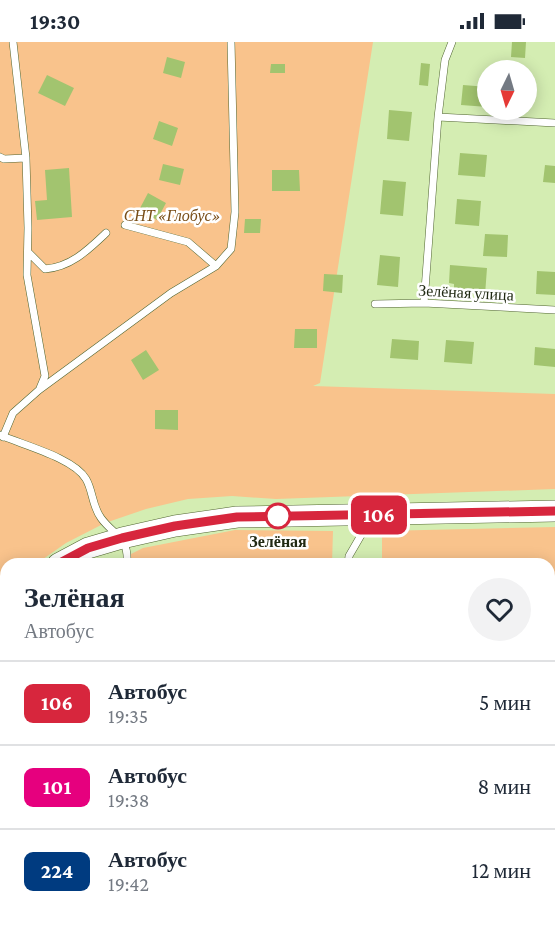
<!DOCTYPE html>
<html lang="ru">
<meta charset="utf-8">
<style>
body{margin:0;font-family:"Crimson Pro",serif;background:#f2f2f3;color:#1f2937;height:100vh;display:flex;flex-direction:column;font-size:22px;white-space:nowrap}
*{box-sizing:border-box;margin:0}
p{font-size:20px;color:#747a83}
.icon{flex:none;width:33px;height:33px;fill:none;stroke:currentColor;stroke-width:2;stroke-linecap:round;stroke-linejoin:round}
.map{position:relative;flex:1;overflow:hidden}
.sheet{position:absolute;left:0px;top:516px;width:555px;height:368px;display:flex;flex-direction:column;background:#fff;border-radius:18px 18px 0 0;box-shadow:0 3px 15px #0003}
.sheet>*{flex:none}
.badge{padding:0 12px;border-radius:9px;font-size:21px;line-height:39px}
.needle{width:39px;rotate:185deg}
.tools{position:absolute;left:477px;top:18px;display:grid;gap:12px}
.tools a{display:grid;place-items:center;width:60px;height:60px;border-radius:50%;background:#fff;box-shadow:0 3px 15px #0003;font-size:30px}
.map>.badge{position:absolute;translate:-50% -50%;box-shadow:0 0 0 3px #fff}
.round{display:grid;place-items:center;flex:none;width:63px;height:63px;border-radius:32px;background:#f2f2f3}
.summary{display:flex;align-items:center;justify-content:space-between;height:102px;padding:0 24px}
h1{font-size:28px;font-weight:700;line-height:45px}
ul{padding:0;list-style:none}
li{display:flex;align-items:center;gap:18px;height:84px;padding:0 24px;border-top:2px solid #e0e1e3}
li div{flex:1}
li b{display:block;font-size:22px}
li em{font-style:normal}
li .badge{min-width:66px;font-weight:700;text-align:center}
.status{display:flex;justify-content:space-between;align-items:center;height:42px;padding:0 30px;background:#fff;direction:ltr}
.status svg{height:16px;fill:currentColor}
.map>svg:first-child{display:block}
</style>
<div class="status"><b>19:30</b><svg viewBox="0 0 49 12"><path d="M0 12V9h3v3zM5 12V6h3v6zM10 12V3h3v9zM15 12V0h3v12zM26 1h20v11H26zM47 4h2v5h-2z"/></svg></div>
<div class="map">
<svg width="555" height="883" viewBox="0 0 555 883">
<rect width="100%" height="100%" fill="#d4edb2"/>
<path fill="#f9c38c" d="M 0,0 L 373,0 L 320,341 L 313,344 L 555,352 L 555,447 L 276,457 L 232,454 L 188,457 L 146,467 L 105,481 L 66,501 L 36,522 L 6,522 L 6,550 L 0,556 Z
M 555,485 L 555,766 L 549,803 L 549,522 L 382,522 L 382,489 Z
M 235,488 L 333,489 L 332,522 L 111,522 L 143,506 Z
M 6,596 L 6,663 L 0,665 L 0,601 Z
M 349,878 L 536,878 L 534,883 L 350,883 Z"/>
<path fill="#a2c46f" d="M 512,0 L 526,0 L 525,16 L 511,15 Z
M 167,15 L 185,20 L 181,36 L 163,31 Z
M 421,21 L 430,22 L 428,44 L 419,43 Z
M 271,22 L 285,22 L 285,31 L 270,31 Z
M 47,33 L 74,46 L 65,64 L 38,51 Z
M 463,43 L 488,45 L 488,65 L 461,63 Z
M 389,68 L 412,70 L 409,99 L 387,97 Z
M 159,79 L 178,86 L 172,104 L 153,97 Z
M 460,111 L 487,113 L 485,135 L 458,133 Z
M 163,122 L 184,127 L 180,143 L 159,138 Z
M 545,123 L 555,124 L 555,141 L 543,140 Z
M 69,126 L 72,175 L 37,178 L 35,159 L 47,158 L 45,128 Z
M 272,128 L 299,128 L 300,149 L 272,149 Z
M 383,138 L 406,140 L 403,174 L 380,172 Z
M 148,151 L 166,161 L 157,178 L 139,168 Z
M 457,157 L 481,159 L 479,184 L 455,182 Z
M 245,177 L 261,177 L 260,191 L 244,191 Z
M 485,192 L 508,193 L 507,215 L 483,214 Z
M 380,213 L 400,215 L 398,245 L 377,243 Z
M 450,223 L 487,226 L 485,253 L 454,251 L 454,242 L 449,241 Z
M 537,229 L 555,230 L 555,253 L 536,252 Z
M 324,232 L 343,233 L 342,251 L 323,249 Z
M 295,287 L 317,287 L 317,306 L 294,306 Z
M 392,297 L 419,299 L 418,318 L 390,316 Z
M 446,298 L 474,300 L 472,322 L 444,320 Z
M 535,305 L 555,307 L 555,325 L 534,323 Z
M 146,308 L 159,328 L 143,338 L 131,318 Z
M 155,368 L 178,368 L 178,388 L 155,387 Z"/>
<g fill="none" stroke-linecap="round" stroke-linejoin="round">
<g stroke="#506530" stroke-width="8">
<path id="service" d="M 13,0 L 26,116 L 28,186 L 27,233 L 45,334 L 40,346
M 438,75 L 555,81
M 0,115 L 4,117 L 26,116
M 125,183 L 188,200 L 216,224
M 28,210 L 45,227 C 71,225 88,208 106,191
M 424,261 L 438,75 L 445,18 L 452,0
M 375,262 L 424,261 L 555,268
M 0,393 C 23,403 74,416 86,437 C 93,449 92,464 101,476 C 114,494 129,494 127,522
M 3,395 L 13,371 L 39,348 L 171,251 L 216,224 L 231,207 L 235,170 L 231,0
M 348,522 L 349,514 L 371,476
M 0,679 L 6,676
M 0,752 L 6,760
M 549,762 L 555,763
M 0,805 L 6,800
M 94,878 L 98,883
M 250,878 L 255,883
M 28,883 L 33,878"/>
</g>
<g stroke="#506530" stroke-width="22">
<path id="primary" d="M 58,522 L 88,506 L 122,496 L 175,484 L 237,475 L 555,469
M 0,571 L 6,566"/>
</g>
<use href="#service" stroke="#fff" stroke-width="7"/>
<use href="#primary" stroke="#fff" stroke-width="21"/>
</g>
<g fill="none" stroke-linecap="round" stroke-linejoin="round">
<g stroke="#fff" stroke-width="14">
<path id="line" d="M 58,522 L 88,506 L 122,496 L 175,484 L 237,475 L 555,469"/>
</g>
<use href="#line" stroke="#d7263d" stroke-width="9"/>
</g>
<circle fill="#fff" stroke="#d7263d" stroke-width="3" cx="278" cy="474" r="12"/>
<g text-anchor="middle" stroke-width="5" stroke-linejoin="round" paint-order="stroke">
<g font-size="16" font-style="italic" fill="#784d17" stroke="#fff">
<text x="172" y="179">СНТ «Глобус»</text>
</g>
<g font-size="16" fill="#202913" stroke="#fff">
<text transform="translate(466 250) rotate(3)" y="6">Зелёная улица</text>
</g>
<g font-size="16" font-weight="bold" fill="#202913" stroke="#fff">
<text x="278" y="505">Зелёная</text>
</g>
</g>
</svg>
<div class="tools">
<a><svg class="needle" viewBox="-14 -14 28 28"><path d="M0-13l5 13h-10z" fill="#e53935"/><path d="M0 13l5-13h-10z" fill="#747a83"/></svg></a>
</div>
<b class="badge" style="left:379px;top:473px;background:#d7263d;color:#fff">106</b>
<section class="sheet">
<div class="summary"><div><h1>Зелёная</h1><p>Автобус</p></div><a class="round"><svg class="icon" aria-label="heart" viewBox="0 0 24 24"><path d="M12 20l-8-8c-3-5 5-10 8-4 3-6 11-1 8 4z"/></svg></a></div>
<ul>
<li><span class="badge" style="background:#d7263d;color:#fff">106</span><div><b>Автобус</b><p>19:35</p></div><em>5 мин</em></li>
<li><span class="badge" style="background:#e6007e;color:#fff">101</span><div><b>Автобус</b><p>19:38</p></div><em>8 мин</em></li>
<li><span class="badge" style="background:#003b80;color:#fff">224</span><div><b>Автобус</b><p>19:42</p></div><em>12 мин</em></li>
</ul>
</section>
</div>
